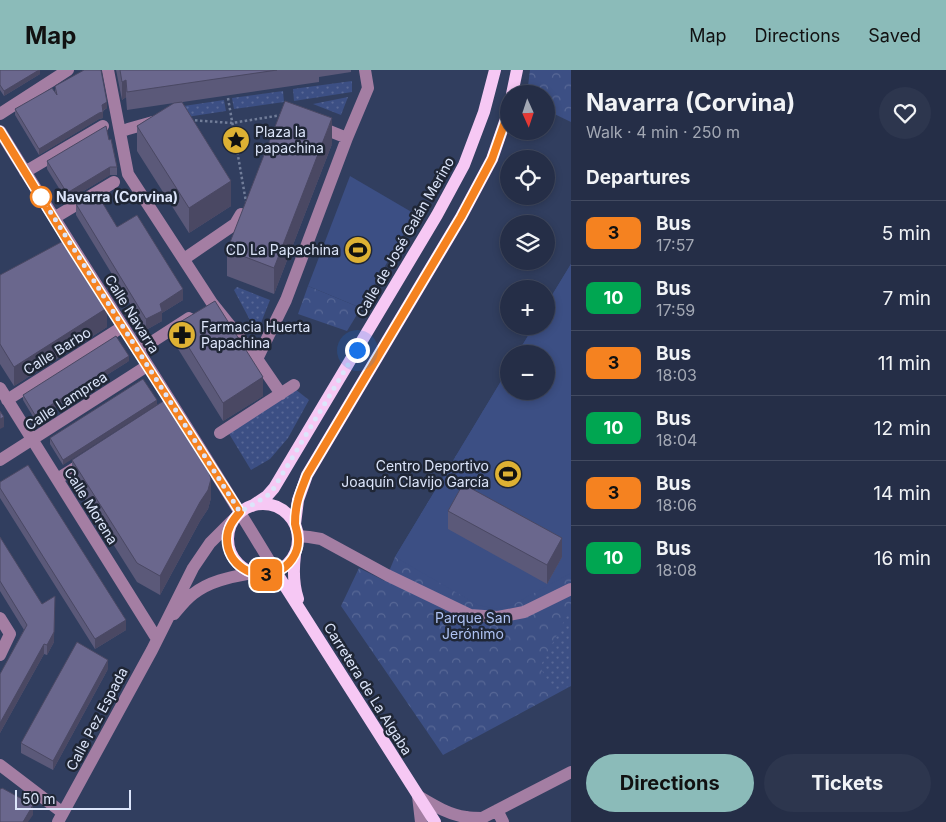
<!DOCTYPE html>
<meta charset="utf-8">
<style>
body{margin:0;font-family:Inter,sans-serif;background:#2d364e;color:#f1f3f6;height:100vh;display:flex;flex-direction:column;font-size:19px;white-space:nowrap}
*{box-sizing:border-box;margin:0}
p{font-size:16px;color:#a3a8b4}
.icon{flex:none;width:28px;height:28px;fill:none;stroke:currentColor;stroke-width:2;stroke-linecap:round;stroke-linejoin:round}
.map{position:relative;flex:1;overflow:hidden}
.drawer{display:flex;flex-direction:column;background:#252e47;width:375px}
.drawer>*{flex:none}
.badge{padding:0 10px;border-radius:8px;font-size:18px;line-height:32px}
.needle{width:32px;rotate:177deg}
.fabs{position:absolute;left:500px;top:15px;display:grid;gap:10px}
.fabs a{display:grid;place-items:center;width:55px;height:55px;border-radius:50%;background:#252e47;box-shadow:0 2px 8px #0003,0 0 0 1px #424a60;font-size:25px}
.scale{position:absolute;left:15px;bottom:12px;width:116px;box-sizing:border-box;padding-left:5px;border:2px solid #dce5fa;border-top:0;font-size:14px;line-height:18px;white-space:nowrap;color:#dce5fa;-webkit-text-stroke:4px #1f2635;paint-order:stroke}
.you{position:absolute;width:25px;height:25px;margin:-12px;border:4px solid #fff;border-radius:50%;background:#1a73e8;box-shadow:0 0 0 8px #1a73e833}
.map>.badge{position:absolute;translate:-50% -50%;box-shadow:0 0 0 2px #fff}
h2{padding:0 15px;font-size:19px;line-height:45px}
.round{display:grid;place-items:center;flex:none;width:52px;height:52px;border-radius:26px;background:#2d364e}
.headline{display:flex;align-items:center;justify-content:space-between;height:85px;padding:0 15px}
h1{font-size:24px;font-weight:700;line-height:38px}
.action{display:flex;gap:10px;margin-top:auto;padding:10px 15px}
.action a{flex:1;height:58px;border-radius:30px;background:#8bbbb9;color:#111;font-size:20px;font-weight:700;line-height:58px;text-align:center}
.action a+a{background:#2d364e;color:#f1f3f6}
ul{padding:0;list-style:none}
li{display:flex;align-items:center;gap:15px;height:65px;padding:0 15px;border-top:1px solid #424a60}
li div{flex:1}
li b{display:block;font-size:19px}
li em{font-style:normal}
li .badge{min-width:55px;font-weight:700;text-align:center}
header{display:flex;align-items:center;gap:30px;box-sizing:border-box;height:70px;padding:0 25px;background:#8bbbb9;color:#111}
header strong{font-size:24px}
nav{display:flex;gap:28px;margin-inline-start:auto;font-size:18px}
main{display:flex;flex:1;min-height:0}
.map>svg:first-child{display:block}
</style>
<header>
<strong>Map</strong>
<nav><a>Map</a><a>Directions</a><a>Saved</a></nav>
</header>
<main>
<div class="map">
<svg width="571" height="752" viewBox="0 0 571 752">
<defs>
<pattern id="park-crowns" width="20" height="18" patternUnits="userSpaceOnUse" patternTransform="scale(1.25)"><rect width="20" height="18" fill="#3c4f84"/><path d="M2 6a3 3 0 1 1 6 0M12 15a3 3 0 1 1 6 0" fill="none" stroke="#586896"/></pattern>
<pattern id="garden-dots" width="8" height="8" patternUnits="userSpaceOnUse" patternTransform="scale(1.25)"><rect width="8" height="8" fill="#3c4f84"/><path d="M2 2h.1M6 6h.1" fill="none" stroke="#586896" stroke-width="1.8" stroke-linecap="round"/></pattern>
</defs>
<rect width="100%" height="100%" fill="#313e5f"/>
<path fill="url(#park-crowns)" d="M 530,0 L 571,0 L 571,52 L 546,40 L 546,24 L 527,24 Z
M 571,194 L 571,616 L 443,685 L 341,536 L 359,498 L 385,511 L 395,487 L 509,298 L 509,321 L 546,321 L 546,284 L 517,284 L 534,256 L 546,256 L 546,235 Z
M 308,216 L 361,238 L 347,261 L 298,244 Z"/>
<path fill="url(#garden-dots)" d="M 352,11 L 352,22 L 294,31 L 293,19 Z
M 283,21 L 284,32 L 234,39 L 232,28 Z
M 348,27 L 341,45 L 313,34 Z
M 224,30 L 226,41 L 180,48 L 177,37 Z
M 237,217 L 270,230 L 261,253 L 252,254 L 234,220 Z
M 295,319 L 309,330 L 288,368 L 270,389 L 251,400 L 228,362 Z
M 571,538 L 571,615 L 555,623 L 540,597 Z"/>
<path fill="#3c4f84" d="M 350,106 L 415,144 L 361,238 L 308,216 Z
M 571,194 L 571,503 L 514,534 L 497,539 L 478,535 L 395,487 L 509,298 L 509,321 L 546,321 L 546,284 L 517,284 L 534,256 L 546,256 L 546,235 Z"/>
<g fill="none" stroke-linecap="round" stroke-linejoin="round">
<path stroke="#717d99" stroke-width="2.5" stroke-dasharray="2.5 2.5" stroke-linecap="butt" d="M 228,28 L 246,132
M 190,50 L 232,53 L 282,45"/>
<path stroke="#a47ea3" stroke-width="12" d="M 108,0 L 128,104 L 212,233 L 257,289 L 281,324
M 0,44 L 68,0
M 317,56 L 347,68
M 0,61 C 91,209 187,353 276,502
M 120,62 L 128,59 L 153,52
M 25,102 L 103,56
M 54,148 L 114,112
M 184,189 L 235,154 L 241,144
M 138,281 L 189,248
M 257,289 L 286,230 L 347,68 L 368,18 L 365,0
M 0,318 L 157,569
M 7,330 L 122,257
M 220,363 L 294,315
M 0,390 L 147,296
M 57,409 L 86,391
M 298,466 L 309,467 L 321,469 L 387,505 L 470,545 L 498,547 L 524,542 L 571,519
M 174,544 C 180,537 186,529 193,524 C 211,510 232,507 253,503
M 0,548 L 10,564 L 0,585
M 0,695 L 63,743
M 418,726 C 433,735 449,745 466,747 C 471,748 476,748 482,748
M 418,726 L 421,752
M 497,740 L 503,752
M 58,752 L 152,580 L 193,498 L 210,473 L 232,451
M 478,752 L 482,748 L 571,702"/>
<path stroke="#f6c8f4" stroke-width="12" d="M 512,24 L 517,0
M228 469a35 35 0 1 1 70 0a35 35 0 1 1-70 0Z
M 252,436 L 267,426 L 274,418 L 437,145 L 464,95 L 484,42 L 495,0
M 295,454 L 298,430 L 307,405 L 461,147 L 492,89 L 507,46 L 509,38
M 295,485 C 293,501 293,514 298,529
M 276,502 L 435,752"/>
</g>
<path fill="#5b5979" d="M 0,0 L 40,0 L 40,4 L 4,26 L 0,20 Z
M 116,0 L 351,0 L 351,2 L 319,7 L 319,12 L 176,33 L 231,136 L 189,163 L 137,81 L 137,56 L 174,33 L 127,40 L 126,27 L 122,30 Z
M 55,16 L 107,38 L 103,41 L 103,48 L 99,49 L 39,85 L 15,45 L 15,39 L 55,22 Z
M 109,70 L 117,97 L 117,105 L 110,105 L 67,131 L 47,99 L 47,91 Z
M 332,74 L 274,224 L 227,206 L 227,180 Z
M 76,134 L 117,157 L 183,230 L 162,243 L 162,251 L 146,260 L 76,145 Z
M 0,205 L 107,257 L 14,316 L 0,294 Z
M 175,255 L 263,326 L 223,351 L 175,274 Z
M 129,291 L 35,350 L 23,330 L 23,325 Z
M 143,309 L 63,395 L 50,374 L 50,368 Z
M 72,390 L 211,428 L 208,439 L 200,451 L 160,525 L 137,512 L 72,409 Z
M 0,412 L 126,560 L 95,579 L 0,428 Z
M 448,441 L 562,487 L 547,514 L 448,459 Z
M 0,467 L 54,572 L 47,585 L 44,584 L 0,663 L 0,604 L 24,560 L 0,521 Z
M 108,599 L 53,700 L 21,683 L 21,673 Z"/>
<path fill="#4a4863" d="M 39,0 L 40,0 L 40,4 L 4,26 L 4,21 Z
M 126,10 L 126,27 L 122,30 L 122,12 Z
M 107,32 L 107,38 L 102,41 L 102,35 Z
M 103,42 L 103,48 L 99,49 L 39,85 L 39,79 L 99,43 Z
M 332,48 L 332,74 L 274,224 L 274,198 Z
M 110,97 L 110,105 L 67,131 L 67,123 Z
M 231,111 L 231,136 L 189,163 L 189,138 Z
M 183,219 L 183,230 L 162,243 L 162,251 L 146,260 L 146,249 L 160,234 Z
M 107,238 L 107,257 L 14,316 L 14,297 Z
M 129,286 L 129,291 L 35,350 L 35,345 Z
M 263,307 L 263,326 L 223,351 L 223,333 Z
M 157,330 L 157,335 L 63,395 L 63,390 Z
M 4,347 L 4,357 L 0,359 L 0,349 Z
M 211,409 L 211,428 L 208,439 L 200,451 L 160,525 L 160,506 Z
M 562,468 L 562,487 L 547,514 L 547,495 Z
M 55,526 L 54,572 L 47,585 L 47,575 Z
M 126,550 L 126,560 L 95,579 L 95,569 Z
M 44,574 L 44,584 L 0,663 L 0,653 Z
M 108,590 L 108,599 L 53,700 L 53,691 Z
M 33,735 L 33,745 L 28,752 L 23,752 Z"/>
<path fill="#6a678d" stroke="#4a4863" d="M 0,0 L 39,0 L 4,21 L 0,15 Z
M 84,0 L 101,0 L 107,32 L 102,35 L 103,42 L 99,43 L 39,79 L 15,39 L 52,18 L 57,25 L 55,16 Z
M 120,0 L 277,0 L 127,22 L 126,10 L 122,12 Z
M 285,31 L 332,48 L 274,198 L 227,180 Z
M 182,32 L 231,111 L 189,138 L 137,56 L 174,33 Z
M 106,56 L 109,70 L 111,69 L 117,97 L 110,97 L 67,123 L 47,91 Z
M 96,122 L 117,157 L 137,145 L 183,219 L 160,234 L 162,241 L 146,249 L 76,134 Z
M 65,170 L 107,238 L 14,297 L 0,274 L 0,205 Z
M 215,231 L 263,307 L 223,333 L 175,255 Z
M 116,266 L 129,286 L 35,345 L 23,325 Z
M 143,309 L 157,330 L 63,390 L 50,368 Z
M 165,330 L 208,399 L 211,409 L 208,420 L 200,432 L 160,506 L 137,493 L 72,390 Z
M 0,341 L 4,347 L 0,349 Z
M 28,395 L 126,550 L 95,569 L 0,418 L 0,412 Z
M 463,414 L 562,468 L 547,495 L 448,441 Z
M 0,467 L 42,534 L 55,526 L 54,562 L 47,575 L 44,574 L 0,653 L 0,604 L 27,555 L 0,511 Z
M 77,572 L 108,590 L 53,691 L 21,673 Z
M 2,718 L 33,735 L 23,752 L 0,752 L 0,719 L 1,719 Z"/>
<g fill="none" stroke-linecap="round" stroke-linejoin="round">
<g stroke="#fff" stroke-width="11">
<path id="line" d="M 0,61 L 68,172 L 240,442 C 233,450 227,458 227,469 C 227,494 253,511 276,502 C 289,497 299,483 298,469 C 298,463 296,459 295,454 C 295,447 296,437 298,430 C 300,422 304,413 307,405 L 461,147 L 492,89 L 507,46 L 509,38"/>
</g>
<use href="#line" stroke="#f58220" stroke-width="8"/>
<path stroke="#dce5fa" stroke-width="5" stroke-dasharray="0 9" d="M 41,127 L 240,442 L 267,426 L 274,418 L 357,280"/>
</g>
<defs>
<g id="sight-disc" transform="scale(1.4375)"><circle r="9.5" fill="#deb133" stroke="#1f2635"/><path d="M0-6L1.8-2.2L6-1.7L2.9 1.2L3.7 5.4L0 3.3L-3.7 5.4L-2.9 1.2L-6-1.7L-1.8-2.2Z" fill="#111"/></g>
<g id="stadium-disc" transform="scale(1.4375)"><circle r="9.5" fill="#deb133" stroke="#1f2635"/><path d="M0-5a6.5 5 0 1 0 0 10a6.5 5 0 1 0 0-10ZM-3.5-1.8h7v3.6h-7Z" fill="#111"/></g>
<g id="pharmacy-disc" transform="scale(1.4375)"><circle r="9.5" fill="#deb133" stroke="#1f2635"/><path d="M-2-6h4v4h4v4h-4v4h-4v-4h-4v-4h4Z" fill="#111"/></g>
</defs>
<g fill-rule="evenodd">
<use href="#sight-disc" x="236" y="70"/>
<use href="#stadium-disc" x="358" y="180"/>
<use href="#pharmacy-disc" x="182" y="265"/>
<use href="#stadium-disc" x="508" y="404"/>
</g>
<circle fill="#fff" stroke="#f58220" stroke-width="2.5" cx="41" cy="127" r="10"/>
<g text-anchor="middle" stroke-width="5" stroke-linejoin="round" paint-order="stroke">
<g font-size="14" fill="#dce5fa" stroke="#1f2635" text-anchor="start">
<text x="255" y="67">Plaza la<tspan x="255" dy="16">papachina</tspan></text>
<text x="339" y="185" text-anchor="end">CD La Papachina</text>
<text x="201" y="262">Farmacia Huerta<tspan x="201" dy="16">Papachina</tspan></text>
<text x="489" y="401" text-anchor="end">Centro Deportivo<tspan x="489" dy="16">Joaquín Clavijo García</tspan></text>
</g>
<g font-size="14" font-weight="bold" fill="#dce5fa" stroke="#1f2635" text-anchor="start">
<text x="56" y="132">Navarra (Corvina)</text>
</g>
<g font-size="14" fill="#dce5fa" stroke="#1f2635">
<text transform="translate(405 167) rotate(-60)" y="5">Calle de José Galán Merino</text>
<text transform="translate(132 244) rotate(58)" y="5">Calle Navarra</text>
<text transform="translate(57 281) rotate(-32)" y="5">Calle Barbo</text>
<text transform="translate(66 331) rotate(-33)" y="5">Calle Lamprea</text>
<text transform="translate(91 436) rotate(58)" y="5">Calle Morena</text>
<text transform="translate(368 619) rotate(58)" y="5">Carretera de La Algaba</text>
<text transform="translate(97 649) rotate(-62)" y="5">Calle Pez Espada</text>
</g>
<g font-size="14" fill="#aec2f3" stroke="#1f2635">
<text x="473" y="553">Parque San<tspan x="473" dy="16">Jerónimo</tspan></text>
</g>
</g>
</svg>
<div class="fabs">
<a><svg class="needle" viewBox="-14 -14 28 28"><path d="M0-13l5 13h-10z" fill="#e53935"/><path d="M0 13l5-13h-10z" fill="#a3a8b4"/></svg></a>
<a><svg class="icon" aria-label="locate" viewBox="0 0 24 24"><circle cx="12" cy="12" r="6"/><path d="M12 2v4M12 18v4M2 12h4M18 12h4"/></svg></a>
<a><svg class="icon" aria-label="layers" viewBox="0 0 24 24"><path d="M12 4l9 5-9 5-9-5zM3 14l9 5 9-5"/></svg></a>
<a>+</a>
<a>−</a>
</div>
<div class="scale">50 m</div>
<div class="you" style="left:357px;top:280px"></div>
<b class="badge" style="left:266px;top:505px;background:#f58220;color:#111">3</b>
</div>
<section class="drawer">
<div class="headline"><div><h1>Navarra (Corvina)</h1><p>Walk · 4 min · 250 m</p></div><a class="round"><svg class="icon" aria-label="heart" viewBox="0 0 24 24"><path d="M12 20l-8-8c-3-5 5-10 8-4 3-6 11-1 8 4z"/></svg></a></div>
<h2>Departures</h2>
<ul>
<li><span class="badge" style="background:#f58220;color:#111">3</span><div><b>Bus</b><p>17:57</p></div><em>5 min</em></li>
<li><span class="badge" style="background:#00a651;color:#fff">10</span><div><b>Bus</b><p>17:59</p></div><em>7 min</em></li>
<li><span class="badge" style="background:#f58220;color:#111">3</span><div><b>Bus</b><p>18:03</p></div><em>11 min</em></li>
<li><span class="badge" style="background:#00a651;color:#fff">10</span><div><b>Bus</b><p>18:04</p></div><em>12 min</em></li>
<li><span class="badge" style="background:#f58220;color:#111">3</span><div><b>Bus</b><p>18:06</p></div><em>14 min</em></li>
<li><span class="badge" style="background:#00a651;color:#fff">10</span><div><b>Bus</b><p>18:08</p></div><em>16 min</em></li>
</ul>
<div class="action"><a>Directions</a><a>Tickets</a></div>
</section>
</main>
